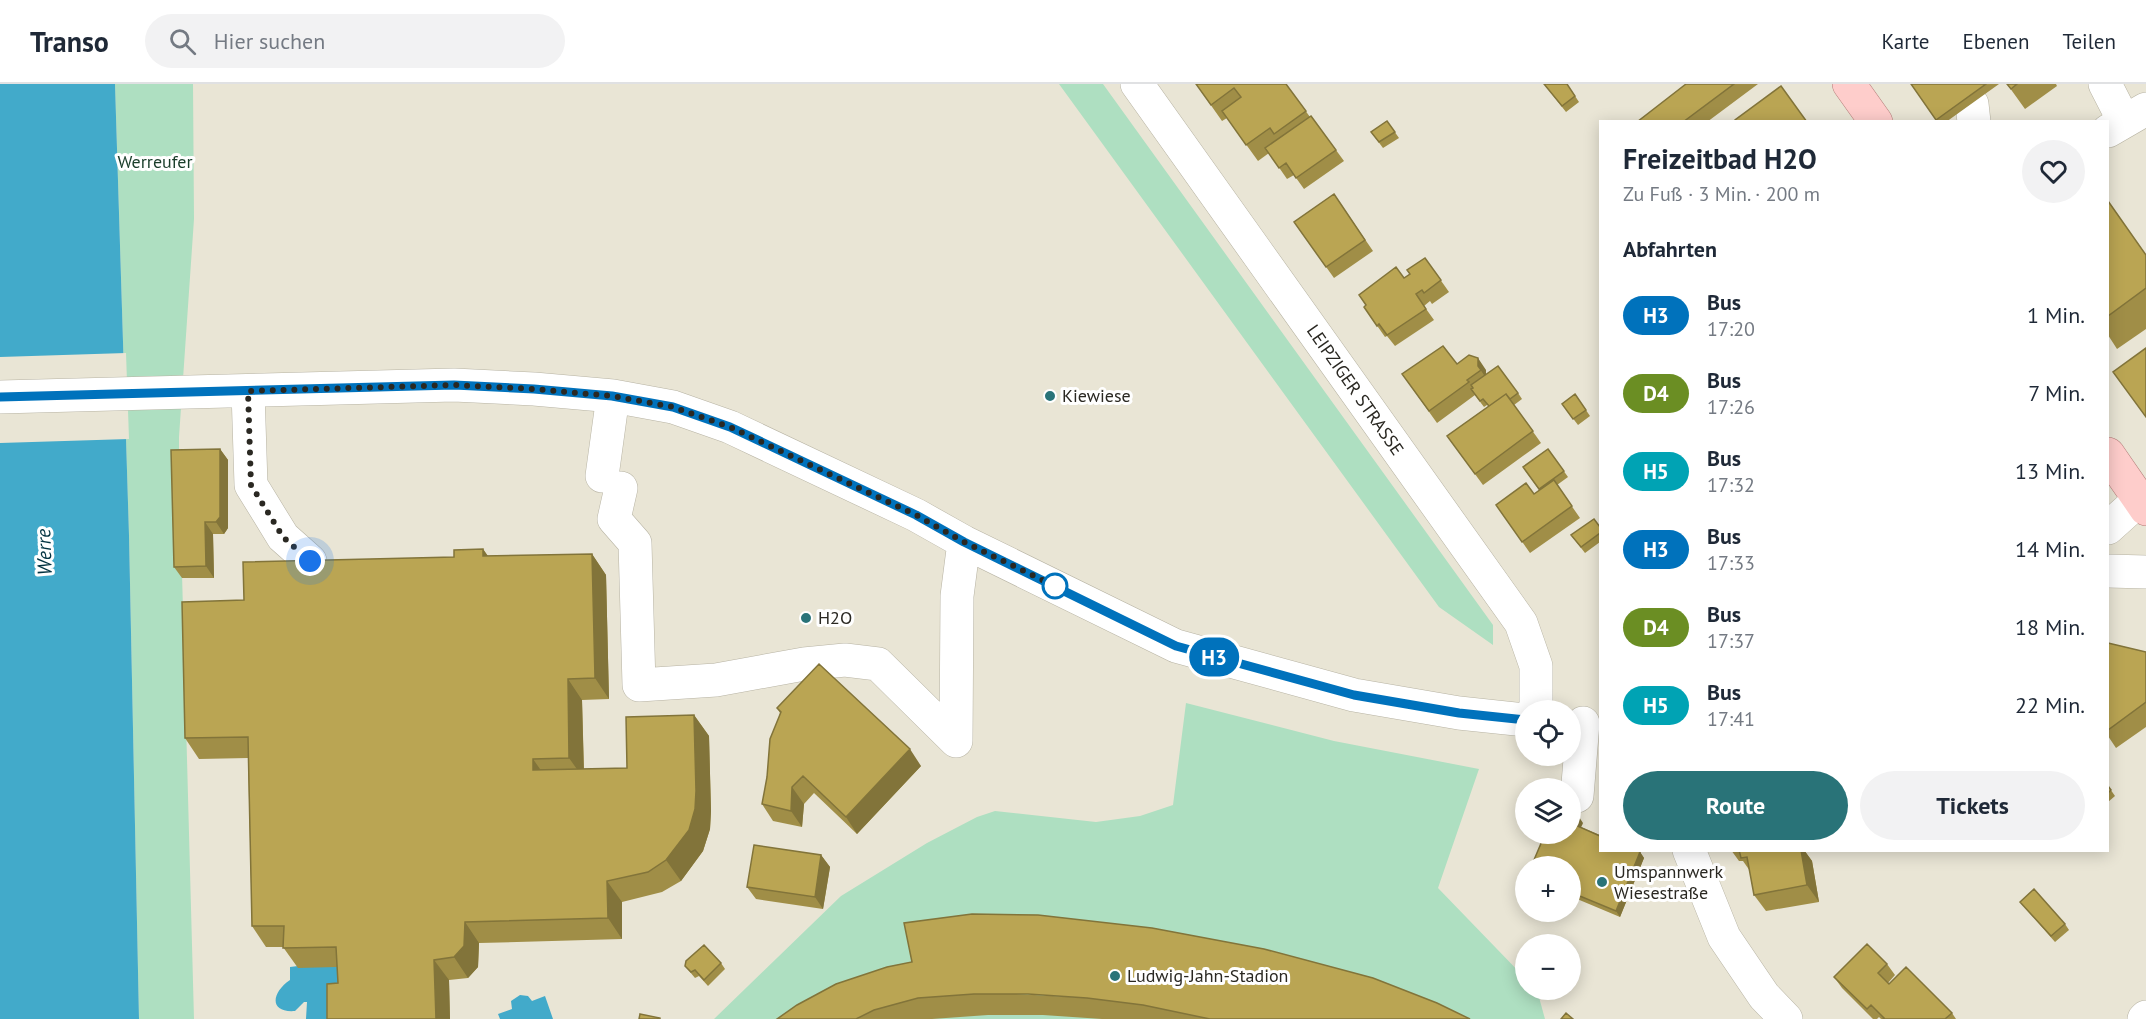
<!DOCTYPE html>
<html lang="de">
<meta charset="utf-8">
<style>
body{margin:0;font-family:"PT Sans",sans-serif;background:#f2f2f3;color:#1f2937;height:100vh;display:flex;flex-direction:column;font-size:22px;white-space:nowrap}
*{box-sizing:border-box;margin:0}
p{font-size:20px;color:#747a83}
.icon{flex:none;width:33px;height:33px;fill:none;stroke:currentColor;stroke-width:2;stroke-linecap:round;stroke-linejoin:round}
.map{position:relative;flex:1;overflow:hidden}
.drawer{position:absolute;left:1599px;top:36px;width:510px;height:732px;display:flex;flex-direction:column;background:#fff;border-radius:0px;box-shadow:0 3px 15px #0003}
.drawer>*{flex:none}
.badge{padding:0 12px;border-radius:20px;font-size:21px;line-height:39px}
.tools{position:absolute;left:1515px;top:616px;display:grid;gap:12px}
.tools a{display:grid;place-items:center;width:66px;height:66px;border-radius:50%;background:#fff;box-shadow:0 3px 15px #0003;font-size:30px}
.you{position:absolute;width:30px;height:30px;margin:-15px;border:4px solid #fff;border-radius:50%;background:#1a73e8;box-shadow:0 0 0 9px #1a73e833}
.map>.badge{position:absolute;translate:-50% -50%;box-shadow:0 0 0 3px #fff}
h2{padding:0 24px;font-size:22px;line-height:54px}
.round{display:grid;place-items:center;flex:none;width:63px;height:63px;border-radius:32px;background:#f2f2f3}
.summary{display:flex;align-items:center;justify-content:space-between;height:102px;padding:0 24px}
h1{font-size:28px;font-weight:700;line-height:45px}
.button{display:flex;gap:12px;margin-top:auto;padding:12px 24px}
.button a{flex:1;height:69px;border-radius:36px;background:#297378;color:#fff;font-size:24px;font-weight:700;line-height:69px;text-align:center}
.button a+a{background:#f2f2f3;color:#1f2937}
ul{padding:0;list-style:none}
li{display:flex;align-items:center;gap:18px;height:78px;padding:0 24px}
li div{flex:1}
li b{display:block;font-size:22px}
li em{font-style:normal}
li .badge{min-width:66px;font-weight:700;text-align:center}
header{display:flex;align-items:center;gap:36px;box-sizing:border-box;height:84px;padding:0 30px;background:#fff;border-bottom:2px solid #e0e1e3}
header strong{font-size:28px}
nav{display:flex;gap:33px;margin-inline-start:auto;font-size:21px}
.search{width:420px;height:54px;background:#f2f2f3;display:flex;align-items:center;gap:15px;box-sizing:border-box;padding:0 21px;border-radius:33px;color:#747a83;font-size:22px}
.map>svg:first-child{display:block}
</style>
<header>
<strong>Transo</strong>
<div class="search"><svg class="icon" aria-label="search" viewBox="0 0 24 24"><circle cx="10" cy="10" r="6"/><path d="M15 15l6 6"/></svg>Hier suchen</div>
<nav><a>Karte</a><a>Ebenen</a><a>Teilen</a></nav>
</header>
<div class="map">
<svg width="2146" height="935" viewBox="0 0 2146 935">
<rect width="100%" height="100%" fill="#e9e5d5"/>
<path fill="#aedfc1" d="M 115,0 L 193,0 L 194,135 L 179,353 L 179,378 L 194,935 L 139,935 L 129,451 Z
M 1059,0 L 1103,0 L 1493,541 L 1493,561 L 1439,523 Z
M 1186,619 L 1334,657 L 1479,685 L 1438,804 L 1525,894 L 1526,906 L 1537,906 L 1545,935 L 714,935 L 841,812 L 927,759 L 977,733 L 995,727 L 1096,738 L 1140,732 L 1173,721 Z"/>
<path fill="#42aaca" d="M 0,0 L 115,0 L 129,451 L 139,935 L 0,935 Z
M 298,882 L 351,883 L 341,935 L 306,935 L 307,918 L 304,918 L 295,927 C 268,929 272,908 290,896 L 290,883 Z
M 520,911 L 528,912 L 532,917 L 545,912 L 553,935 L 500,935 L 498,930 L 512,925 L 511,917 Z"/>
<path fill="#e9e5d5" d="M 126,269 L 129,355 L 0,359 L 0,273 Z"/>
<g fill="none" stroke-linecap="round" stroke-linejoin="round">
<g stroke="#b7b3a3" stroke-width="34">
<path id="minor" d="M 1137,0 L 1521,539 L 1536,582 L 1536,627
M 2105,0 L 2124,37
M 1972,20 L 1974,38
M 2108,47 L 2146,25
M 248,307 L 251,401 L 283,453 L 310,477
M 0,313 L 454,301 L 534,305 L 613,312 L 673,323 L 730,343 L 916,431 L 964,458 L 1176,562 L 1354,611 L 1459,629 L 1526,636
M 602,392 L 613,312
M 621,404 L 614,435 L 635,459 L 639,601 L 716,596 L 804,580 L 845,576 L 878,580 L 956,657 L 957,512 L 964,458
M 2108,444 L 2139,416
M 2108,487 L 2146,488
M 1577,712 L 1583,639
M 1689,766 L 1724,853 L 1764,912 L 1786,935
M 2144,935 L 2146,933"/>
</g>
<g stroke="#b37d79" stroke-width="34">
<path id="major" d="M 1849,0 L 1876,38
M 2108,370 L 2146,425"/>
</g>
<use href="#minor" stroke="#fff" stroke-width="33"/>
<use href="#major" stroke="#fecdcb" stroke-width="33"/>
</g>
<path fill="#a08e47" d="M 1196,0 L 1286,0 L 1310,33 L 1311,32 L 1344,77 L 1304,105 L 1294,91 L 1287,95 L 1269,69 L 1258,77 L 1227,34 L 1222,37 Z
M 1544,0 L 1567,0 L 1579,18 L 1566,28 Z
M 1686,0 L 1758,0 L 1707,38 L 1637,38 L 1686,1 Z
M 1911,0 L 1999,0 L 1946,38 L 1938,38 Z
M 2007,0 L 2056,0 L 2057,2 L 2025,25 Z
M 1387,37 L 1399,54 L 1383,64 L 1371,48 Z
M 1334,110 L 1373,167 L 1334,194 L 1294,138 Z
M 2108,117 L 2146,171 L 2146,245 L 2117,265 L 2108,251 Z
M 1425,174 L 1449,208 L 1432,220 L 1430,217 L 1424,222 L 1434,236 L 1395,262 L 1387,252 L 1385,253 L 1364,223 L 1410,190 Z
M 1457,280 L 1486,286 L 1486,291 L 1518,309 L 1522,315 L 1514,321 L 1541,359 L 1483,401 L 1447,352 L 1489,322 L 1487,321 L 1484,323 L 1475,311 L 1437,339 L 1402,290 Z
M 1575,310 L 1590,332 L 1578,341 L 1562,320 Z
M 220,365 L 228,376 L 228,444 L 224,450 L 213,450 L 214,494 L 182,494 L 174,483 Z
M 1548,365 L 1568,393 L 1557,401 L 1580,434 L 1530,469 L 1496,421 L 1534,410 L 1539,406 L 1523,383 Z
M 1600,443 L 1600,458 L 1585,469 L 1571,451 Z
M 483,465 L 488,472 L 592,470 L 606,491 L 609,615 L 582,616 L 584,685 L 627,684 L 694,631 L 709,652 L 711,727 L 710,745 L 703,767 L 681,797 L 662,808 L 622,818 L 622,855 L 479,859 L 478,883 L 468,894 L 449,896 L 450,935 L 327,935 L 338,899 L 337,883 L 298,884 L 283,863 L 266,863 L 252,842 L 248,674 L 199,675 L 185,654 L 454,473 Z
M 2108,559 L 2146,568 L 2146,643 L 2116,664 L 2108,652 Z
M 777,624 L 921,682 L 857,750 L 814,709 L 804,720 L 802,743 L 773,737 L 762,720 L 780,629 Z
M 2108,702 L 2115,712 L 2108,718 Z
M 1583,739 L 1581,743 L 1640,768 L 1644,774 L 1620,833 L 1570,812 L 1570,783 L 1531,783 Z
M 1731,766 L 1804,766 L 1812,777 L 1819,818 L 1766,827 L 1754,811 L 1750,787 L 1743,777 L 1739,777 Z
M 821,771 L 830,783 L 823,825 L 756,815 L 747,803 Z
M 2020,818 L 2065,840 L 2069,846 L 2055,858 Z
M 721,879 L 725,885 L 708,902 L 699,892 L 695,894 L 685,882 Z
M 1887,880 L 1895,891 L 1888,899 L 1952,929 L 1956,935 L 1881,935 L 1879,933 L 1877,935 L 1873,935 L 1842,904 L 1834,893 Z
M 836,900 L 1470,935 L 1102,935 L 1043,931 L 988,931 L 932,935 L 777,935 Z"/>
<path fill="#82743a" d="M 1478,274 L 1486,286 L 1486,294 L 1478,282 Z
M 220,365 L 228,376 L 228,444 L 224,450 L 216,438 Z
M 205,438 L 213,450 L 214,494 L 206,482 Z
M 483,465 L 497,486 L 483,472 Z
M 592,470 L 606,491 L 609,615 L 595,594 Z
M 568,595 L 582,616 L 584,695 L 569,674 Z
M 694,631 L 709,652 L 711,727 L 710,745 L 703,767 L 681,797 L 666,776 Z
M 910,665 L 921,682 L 857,750 L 846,733 Z
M 533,675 L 547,695 L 533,686 Z
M 792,703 L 804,720 L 802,743 L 791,727 Z
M 1579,733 L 1583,739 L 1579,747 L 1575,741 Z
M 1801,766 L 1804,766 L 1812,777 L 1819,818 L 1807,801 Z
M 1640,768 L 1644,774 L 1620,833 L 1616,827 Z
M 821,771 L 830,783 L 823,825 L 815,813 Z
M 607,797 L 622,818 L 622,855 L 608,834 Z
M 465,838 L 479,859 L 478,883 L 468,894 L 454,873 Z
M 434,876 L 449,896 L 450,935 L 436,935 Z"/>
<path fill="#baa553" stroke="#82743a" stroke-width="1.5" d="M 1196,0 L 1286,0 L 1306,27 L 1274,50 L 1270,44 L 1246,61 L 1222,27 L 1241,13 L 1234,4 L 1211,21 Z
M 1544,0 L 1567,0 L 1575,12 L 1562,22 Z
M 1686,0 L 1734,0 L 1683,38 L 1637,38 Z
M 1911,0 L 1986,0 L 1936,36 Z
M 2007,0 L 2017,0 L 2011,5 Z
M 1781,2 L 1807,38 L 1735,38 L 1735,36 Z
M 1311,32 L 1336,66 L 1296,94 L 1286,79 L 1279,84 L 1265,64 Z
M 1387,37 L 1395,48 L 1379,58 L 1371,48 Z
M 1334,110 L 1365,156 L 1326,183 L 1294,138 Z
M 2108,117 L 2146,171 L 2146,204 L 2108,232 Z
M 1425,174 L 1441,196 L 1424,209 L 1422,206 L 1416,210 L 1426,225 L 1387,251 L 1379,240 L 1377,242 L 1364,223 L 1366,221 L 1359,211 L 1396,183 L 1404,194 L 1410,190 L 1407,186 Z
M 1443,262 L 1457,280 L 1469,271 L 1478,274 L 1478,282 L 1481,286 L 1467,296 L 1469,298 L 1429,327 L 1402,290 Z
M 2146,264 L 2146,333 L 2113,288 Z
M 1498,282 L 1518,309 L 1510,315 L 1506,310 L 1489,322 L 1483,315 L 1480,317 L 1471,305 L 1473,304 L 1471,301 Z
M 1506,310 L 1533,347 L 1475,390 L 1447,352 Z
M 1575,310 L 1586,326 L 1573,335 L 1562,320 Z
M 220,365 L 220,433 L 216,438 L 205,438 L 206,482 L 174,483 L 171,366 Z
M 1548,365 L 1564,387 L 1539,405 L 1523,383 Z
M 1554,396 L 1572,422 L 1522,458 L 1496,421 L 1526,399 L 1534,410 Z
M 1594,435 L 1600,443 L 1600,449 L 1581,463 L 1571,451 Z
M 483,465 L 483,472 L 592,470 L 595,594 L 568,595 L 569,674 L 533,675 L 533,686 L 627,684 L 626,633 L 694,631 L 696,707 L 695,725 L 689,746 L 666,776 L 648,788 L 607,797 L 608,834 L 465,838 L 464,862 L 454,873 L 434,876 L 436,935 L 327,935 L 327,900 L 338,899 L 336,863 L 283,864 L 284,842 L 252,842 L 248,653 L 185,654 L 182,518 L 244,516 L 243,478 L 454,473 L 454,466 Z
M 2108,559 L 2146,568 L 2146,618 L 2108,646 Z
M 819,580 L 910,665 L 846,733 L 803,692 L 792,703 L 791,727 L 762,720 L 767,693 L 770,655 L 781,628 L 777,624 Z
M 2108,702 L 2111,706 L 2108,709 Z
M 1570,730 L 1579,733 L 1575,741 L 1600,752 L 1600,766 L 1636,766 L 1640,768 L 1616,827 L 1570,808 L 1570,783 L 1531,783 L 1545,750 L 1570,750 Z
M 754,761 L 821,771 L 815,813 L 747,803 Z
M 1739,766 L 1801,766 L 1807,801 L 1754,811 L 1747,773 L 1741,774 Z
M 2034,805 L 2065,840 L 2051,852 L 2020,818 Z
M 972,830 L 1038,831 L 1152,844 L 1264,865 L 1373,894 L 1437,919 L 1470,935 L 1210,935 L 1143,921 L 1087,914 L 1028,910 L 974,910 L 918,914 L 874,926 L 856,935 L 777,935 L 797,921 L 836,900 L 887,883 L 912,878 L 904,839 Z
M 1867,860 L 1887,880 L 1878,889 L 1889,900 L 1906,883 L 1952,929 L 1945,935 L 1883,935 L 1884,934 L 1871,921 L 1867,925 L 1834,893 Z
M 704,861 L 721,879 L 704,896 L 695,886 L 691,888 L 685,882 L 686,877 Z
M 1566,929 L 1573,935 L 1561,935 Z
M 640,930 L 660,934 L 660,935 L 639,935 Z"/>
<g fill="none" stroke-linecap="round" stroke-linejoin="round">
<g stroke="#fff" stroke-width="14">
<path id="line" d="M 0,313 L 454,301 L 534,305 L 612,312 L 673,323 L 730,343 L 916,431 L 964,458 L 1176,562 L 1354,611 L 1459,629 L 1526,636"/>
</g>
<use href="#line" stroke="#0072bc" stroke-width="9"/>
<path stroke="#2a2822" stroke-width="6" stroke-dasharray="0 10.8" d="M 310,477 L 283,453 L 251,401 L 248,307 L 454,301 L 534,305 L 612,312 L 673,323 L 730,343 L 916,431 L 964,458 L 1055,502"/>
</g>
<g fill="#297378" stroke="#fff" stroke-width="2">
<circle cx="1050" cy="312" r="6"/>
<circle cx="806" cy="534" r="6"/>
<circle cx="1602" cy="798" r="6"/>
<circle cx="1115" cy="892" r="6"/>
</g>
<circle fill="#fff" stroke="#0072bc" stroke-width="3" cx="1055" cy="502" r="12"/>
<g text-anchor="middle" stroke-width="6" stroke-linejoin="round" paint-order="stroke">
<g font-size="18" fill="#193d2a" stroke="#fff">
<text x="155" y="84">Werreufer</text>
</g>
<g font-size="18" fill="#2a2822" stroke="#fff">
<text transform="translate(1355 306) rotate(55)" y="6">LEIPZIGER STRASSE</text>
</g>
<g font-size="18" fill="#2a2822" stroke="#fff" text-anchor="start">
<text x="1062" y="318">Kiewiese</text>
<text x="818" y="540">H2O</text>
<text x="1614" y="794">Umspannwerk<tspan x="1614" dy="21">Wiesestraße</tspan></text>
<text x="1127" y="898">Ludwig-Jahn-Stadion</text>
</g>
<g font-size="20" font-style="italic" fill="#023341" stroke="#fff">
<text transform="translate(44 468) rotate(-92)" y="7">Werre</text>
</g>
</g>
</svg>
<div class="tools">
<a><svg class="icon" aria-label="locate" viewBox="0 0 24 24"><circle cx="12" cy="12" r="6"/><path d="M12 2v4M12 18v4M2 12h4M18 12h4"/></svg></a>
<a><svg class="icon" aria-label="layers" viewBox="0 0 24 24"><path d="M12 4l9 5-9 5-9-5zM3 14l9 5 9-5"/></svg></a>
<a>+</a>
<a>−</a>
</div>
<div class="you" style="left:310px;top:477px"></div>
<b class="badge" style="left:1214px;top:573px;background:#0072bc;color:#fff">H3</b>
<section class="drawer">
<div class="summary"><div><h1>Freizeitbad H2O</h1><p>Zu Fuß · 3 Min. · 200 m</p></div><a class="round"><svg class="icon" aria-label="heart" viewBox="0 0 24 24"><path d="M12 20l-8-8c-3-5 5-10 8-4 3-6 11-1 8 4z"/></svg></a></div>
<h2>Abfahrten</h2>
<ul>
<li><span class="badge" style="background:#0072bc;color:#fff">H3</span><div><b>Bus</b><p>17:20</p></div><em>1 Min.</em></li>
<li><span class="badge" style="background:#6b8e23;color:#fff">D4</span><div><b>Bus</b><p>17:26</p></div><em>7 Min.</em></li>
<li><span class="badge" style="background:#00a3b4;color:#fff">H5</span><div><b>Bus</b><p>17:32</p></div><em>13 Min.</em></li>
<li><span class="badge" style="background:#0072bc;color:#fff">H3</span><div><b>Bus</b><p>17:33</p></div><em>14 Min.</em></li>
<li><span class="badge" style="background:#6b8e23;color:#fff">D4</span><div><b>Bus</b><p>17:37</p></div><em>18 Min.</em></li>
<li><span class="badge" style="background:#00a3b4;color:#fff">H5</span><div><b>Bus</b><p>17:41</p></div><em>22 Min.</em></li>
</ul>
<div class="button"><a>Route</a><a>Tickets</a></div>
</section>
</div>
